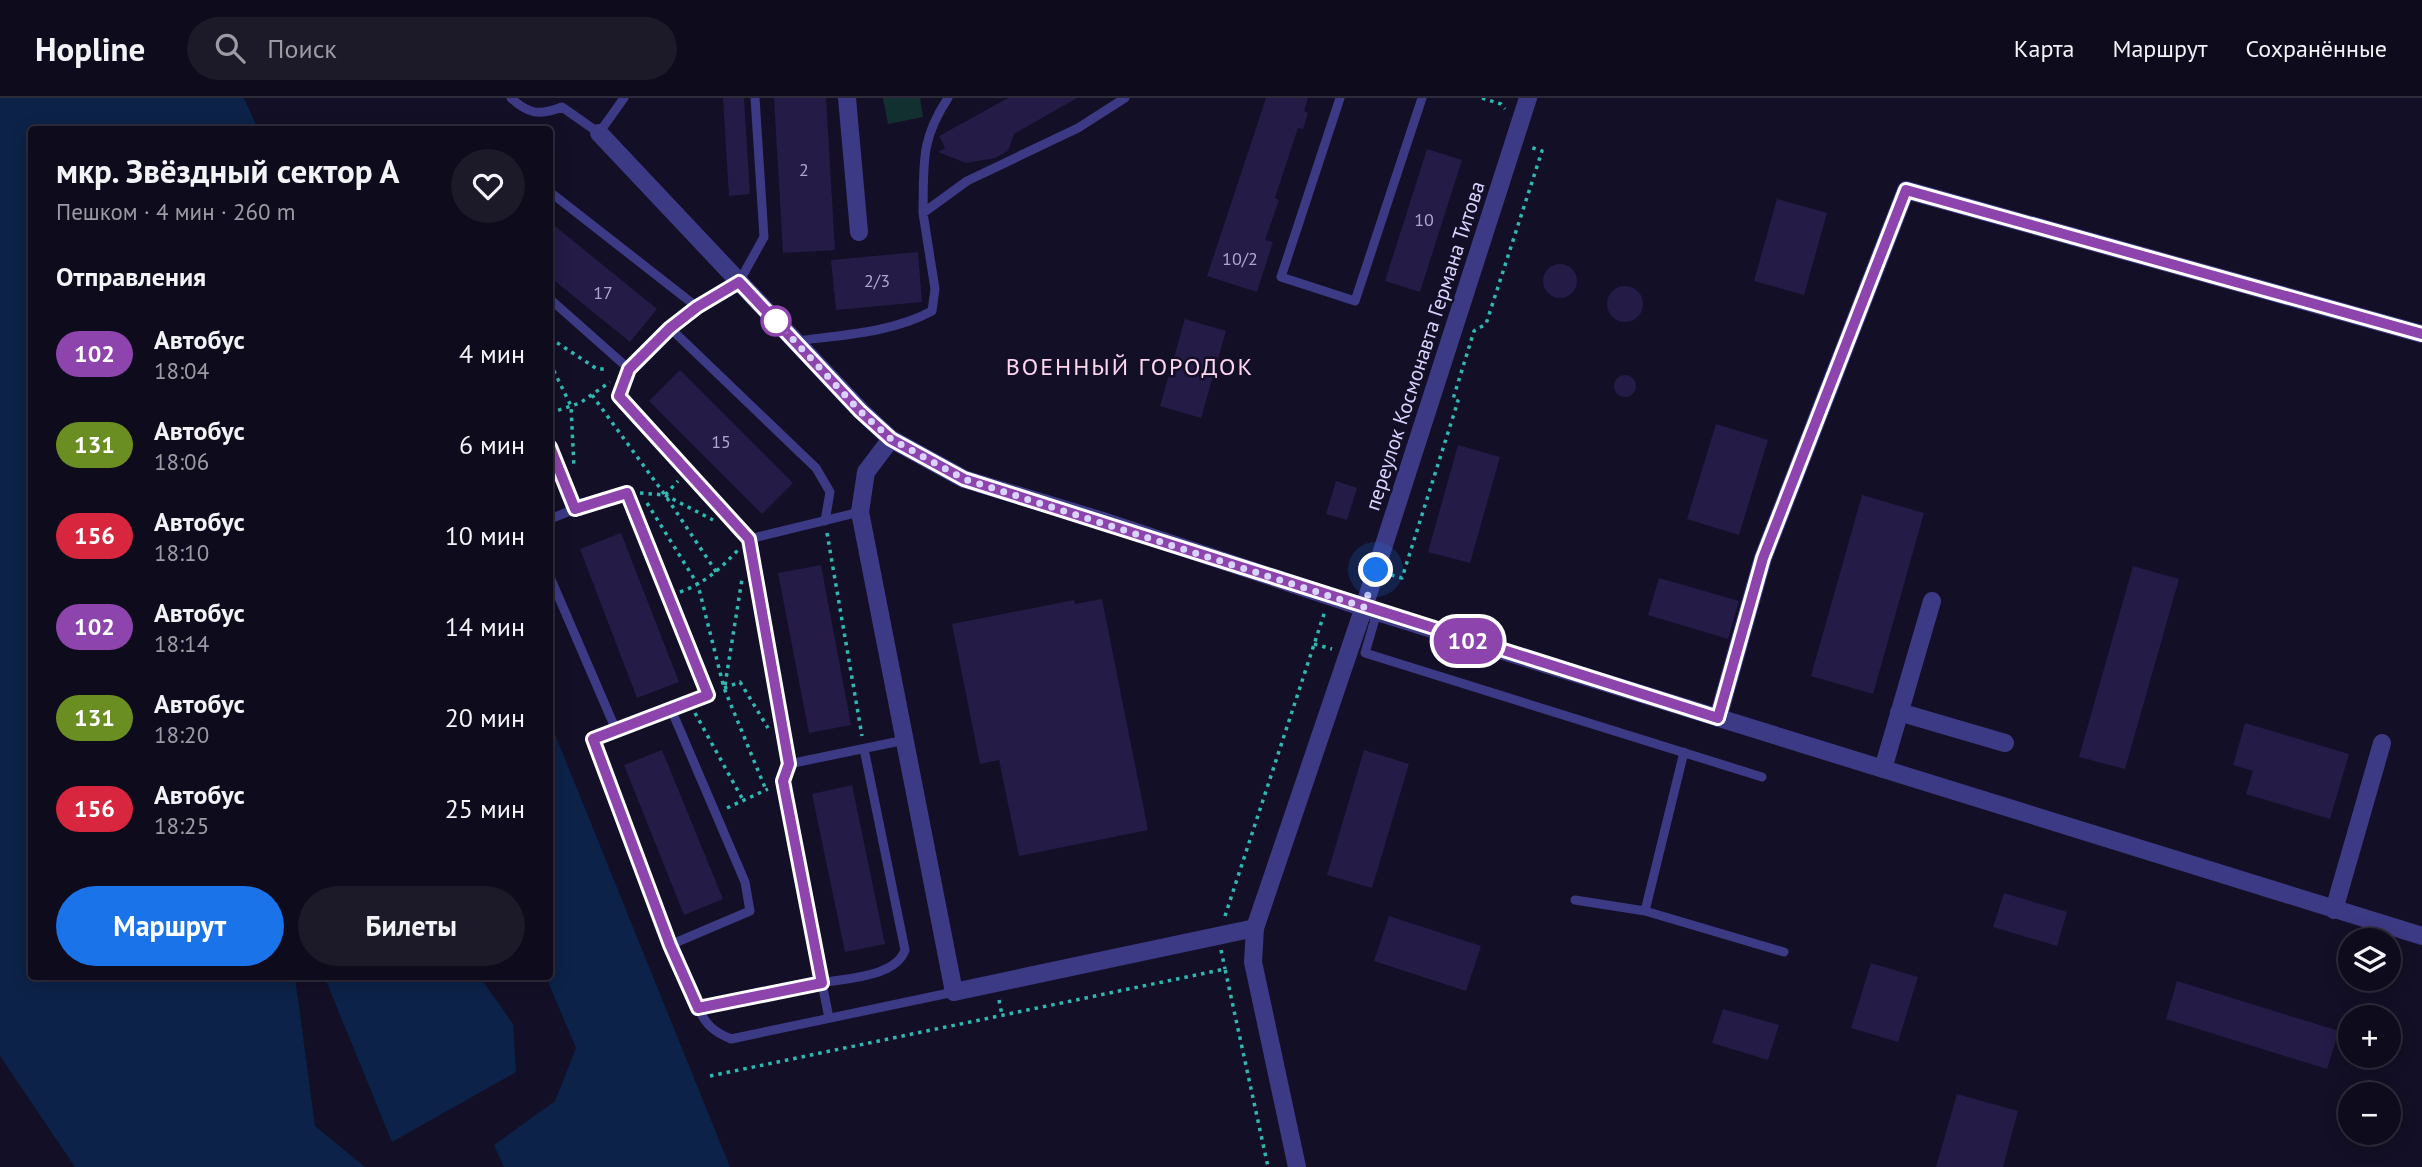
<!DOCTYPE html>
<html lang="ru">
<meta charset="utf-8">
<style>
body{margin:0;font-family:"PT Sans",sans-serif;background:#1c1929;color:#f1f3f6;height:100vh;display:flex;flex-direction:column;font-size:26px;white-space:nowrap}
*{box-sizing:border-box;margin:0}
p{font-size:23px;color:#9b9ba3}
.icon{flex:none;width:38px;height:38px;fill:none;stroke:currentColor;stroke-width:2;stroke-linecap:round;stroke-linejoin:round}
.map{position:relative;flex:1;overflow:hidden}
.details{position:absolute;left:28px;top:28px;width:525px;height:854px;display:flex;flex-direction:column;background:#0e0b1c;border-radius:7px;box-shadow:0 4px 18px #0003,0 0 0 2px #2e2b3b}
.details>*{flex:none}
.badge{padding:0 14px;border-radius:23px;font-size:24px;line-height:46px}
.tools{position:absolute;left:2338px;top:830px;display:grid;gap:14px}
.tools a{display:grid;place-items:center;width:63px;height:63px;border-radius:50%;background:#0e0b1c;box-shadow:0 4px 18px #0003,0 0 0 2px #2e2b3b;font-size:35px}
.you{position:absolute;width:35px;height:35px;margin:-18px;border:5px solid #fff;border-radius:50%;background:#1a73e8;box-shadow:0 0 0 10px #1a73e833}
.map>.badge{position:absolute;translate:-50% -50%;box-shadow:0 0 0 4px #fff}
h2{padding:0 28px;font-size:26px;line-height:63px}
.round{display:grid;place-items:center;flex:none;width:74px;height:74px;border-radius:37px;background:#1c1929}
.head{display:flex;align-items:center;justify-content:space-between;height:119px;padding:0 28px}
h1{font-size:33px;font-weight:700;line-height:52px}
.primary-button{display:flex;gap:14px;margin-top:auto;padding:14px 28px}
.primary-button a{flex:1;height:80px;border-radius:42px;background:#1a73e8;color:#fff;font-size:28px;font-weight:700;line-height:80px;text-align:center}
.primary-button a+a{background:#1c1929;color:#f1f3f6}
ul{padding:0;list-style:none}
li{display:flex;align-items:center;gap:21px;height:91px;padding:0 28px}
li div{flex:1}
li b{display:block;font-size:26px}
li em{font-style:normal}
li .badge{min-width:77px;font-weight:700;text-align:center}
header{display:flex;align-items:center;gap:42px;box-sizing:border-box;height:98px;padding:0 35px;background:#0e0b1c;border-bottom:2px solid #2e2b3b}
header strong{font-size:33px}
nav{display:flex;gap:38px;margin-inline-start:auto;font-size:24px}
.search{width:490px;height:63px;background:#1c1929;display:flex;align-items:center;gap:18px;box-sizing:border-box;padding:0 24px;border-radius:38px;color:#9b9ba3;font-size:26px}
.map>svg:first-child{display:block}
</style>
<header>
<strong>Hopline</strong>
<div class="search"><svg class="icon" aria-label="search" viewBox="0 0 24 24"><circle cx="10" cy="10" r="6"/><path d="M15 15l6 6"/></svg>Поиск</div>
<nav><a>Карта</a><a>Маршрут</a><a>Сохранённые</a></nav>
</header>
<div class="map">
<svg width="2422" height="1069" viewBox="0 0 2422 1069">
<rect width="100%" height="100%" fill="#130f26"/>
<path fill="#12302f" d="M 883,0 L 920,0 L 923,19 L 888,26 Z"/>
<path fill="#0c2248" d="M 0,0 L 244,0 L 258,31 L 32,32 L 32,878 L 295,879 L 315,1028 L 365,1069 L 75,1069 L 0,958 Z
M 550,624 L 730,1069 L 504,1069 L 494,1047 L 555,1003 L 576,950 L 546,879 L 550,878 Z
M 329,878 L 480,879 L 513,926 L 516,974 L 392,1044 L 327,885 Z"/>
<path fill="#241b47" d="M 723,0 L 744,0 L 750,96 L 729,98 Z
M 774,0 L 826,0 L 835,152 L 783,155 Z
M 1008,0 L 1077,0 L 1014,36 L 1008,53 L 995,60 L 966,65 L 938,54 L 945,50 L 939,38 Z
M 1266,0 L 1308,0 L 1304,13 L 1308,15 L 1303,31 L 1298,30 L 1275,100 L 1279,102 L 1265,142 L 1273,144 L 1257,194 L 1207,178 Z
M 1427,51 L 1462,62 L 1420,194 L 1385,183 Z
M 1777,101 L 1827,115 L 1804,197 L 1754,183 Z
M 550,124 L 657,211 L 630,244 L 550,179 Z
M 918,154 L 922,204 L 836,212 L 831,162 Z
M1543 183a17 17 0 1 1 34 0a17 17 0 1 1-34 0Z
M1607 206a18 18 0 1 1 36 0a18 18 0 1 1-36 0Z
M 1185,221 L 1226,233 L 1201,320 L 1160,308 Z
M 680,272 L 793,385 L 762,416 L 649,303 Z
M1614 288a11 11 0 1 1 22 0a11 11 0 1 1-22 0Z
M 1716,326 L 1768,342 L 1739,437 L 1687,421 Z
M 1458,347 L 1500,359 L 1470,465 L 1428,454 Z
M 1336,383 L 1357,390 L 1347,422 L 1326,416 Z
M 1862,397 L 1924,415 L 1873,596 L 1811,578 Z
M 621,435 L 679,584 L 637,600 L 580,451 Z
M 821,467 L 851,627 L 809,635 L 778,475 Z
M 2133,468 L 2179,481 L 2125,671 L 2079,659 Z
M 1659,480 L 1739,503 L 1728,541 L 1648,517 Z
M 1102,501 L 1148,732 L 1019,758 L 999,662 L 980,666 L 952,526 L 1074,502 L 1075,506 Z
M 2245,625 L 2349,656 L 2330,721 L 2246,696 L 2253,673 L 2233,667 Z
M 662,652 L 723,801 L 684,817 L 624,667 Z
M 1364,652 L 1409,666 L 1372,790 L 1327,777 Z
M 852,687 L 885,846 L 845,854 L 812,696 Z
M 2004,795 L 2067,814 L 2057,848 L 1993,829 Z
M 1389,818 L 1481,848 L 1466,893 L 1374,863 Z
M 1871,865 L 1918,879 L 1898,944 L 1851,930 Z
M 2177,883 L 2339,933 L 2327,971 L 2166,921 Z
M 1723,911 L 1779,927 L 1768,962 L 1712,945 Z
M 1957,996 L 2018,1013 L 2003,1069 L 1936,1069 Z"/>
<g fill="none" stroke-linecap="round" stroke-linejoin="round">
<path stroke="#2fb8b0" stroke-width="3.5" stroke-dasharray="3.5 5" stroke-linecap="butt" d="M 1482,0 L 1501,6 L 1505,11
M 550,240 L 597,271 L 608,271
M 550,265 L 571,308 L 574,370
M 592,297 L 665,397 L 717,475
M 550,315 L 580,305 L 610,284
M 640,395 L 665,397 L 678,383
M 665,397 L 713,422
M 647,405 L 698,487 L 724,590 L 766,692
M 827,435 L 862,638
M 1391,477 L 1402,480 L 1458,303 L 1453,301 L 1474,233 L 1486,226 L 1542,53 L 1530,49
M 680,494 C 705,485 720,471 738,452
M 1314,546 L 1332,551
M 725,587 L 742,481
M 724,590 L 740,584 L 768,630
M 695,615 L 743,702
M 727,710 L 768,691
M 1225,818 L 1325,513
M 1221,852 L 1225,871
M 999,902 L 1002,917
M 710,978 L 1225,871 L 1268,1069"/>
<path stroke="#3d3a85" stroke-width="9" d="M 511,0 C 528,16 539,18 562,9 L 599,35 L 624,0
M 755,0 L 764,139 L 739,184 L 697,209 L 670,230 L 629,271 L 619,298 L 749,441 L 860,414
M 948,0 C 920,42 924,66 923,115 L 967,83 L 1078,30 L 1125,0
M 1340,0 L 1281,179 L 1355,203 L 1422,0
M 550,94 L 697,209
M 550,201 L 629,271
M 670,230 L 816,370 L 830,394 L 825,423
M 796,243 C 842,237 891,235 932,213 L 935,191 L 923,115
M 550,349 L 575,411 L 627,395 L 708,597 L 671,611 L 745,784 L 750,813 L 670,847 L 698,910 L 822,885 L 783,683 L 789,666
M 550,421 L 575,411
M 749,441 L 789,666 L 905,642
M 550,479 L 616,632
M 1377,514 L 1365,555 L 1762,679
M 1575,802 L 1645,813 L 1784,854
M 1645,813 L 1684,654
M 670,847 L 593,641 L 671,611
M 698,910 C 706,927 714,934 731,941 L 954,894
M 829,920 L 822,885 C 846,880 896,879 905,852 L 864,651"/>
<path stroke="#3d3a85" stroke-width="18" d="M 847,0 L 859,134
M 599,35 L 861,313 L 891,341 L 964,381 L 1103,423 L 1377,514 L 2422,838
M 891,341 L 866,374 L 860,414 L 954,894 L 1255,830
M 1899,614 L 2005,645
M 1718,620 L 1763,460 L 1906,92 L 2422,236
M 1883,671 L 1932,503
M 2334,812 L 2382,645
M 1297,1069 L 1253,864 L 1255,830 L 1364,509 L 1528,0"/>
</g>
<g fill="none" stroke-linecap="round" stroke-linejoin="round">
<g stroke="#fff" stroke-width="16">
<path id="line" d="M 550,349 L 575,411 L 627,395 L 708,597 L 593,641 L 670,847 L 698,910 L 822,885 L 783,683 L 789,666 L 749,441 L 619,298 L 629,271 L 670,230 L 697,209 L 739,184 L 860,313 L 891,341 L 964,381 L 1718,620 L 1763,460 L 1906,92 L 2422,236"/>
</g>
<use href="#line" stroke="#8e44ad" stroke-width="10"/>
<path stroke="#d9d4ff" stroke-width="7" stroke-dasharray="0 12.6" d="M 776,223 L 860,313 L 891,341 L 964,381 L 1364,509 L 1376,472"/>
</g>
<circle fill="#fff" stroke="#8e44ad" stroke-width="3.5" cx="776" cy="223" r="14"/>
<g text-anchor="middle" stroke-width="5" stroke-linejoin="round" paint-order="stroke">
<g font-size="18" fill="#aca6d1">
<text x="804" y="78">2</text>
<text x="1424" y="128">10</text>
<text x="1240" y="167">10/2</text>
<text x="877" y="189">2/3</text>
<text x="603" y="201">17</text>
<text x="721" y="350">15</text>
</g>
<g font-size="21" fill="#d9d4ff" stroke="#130f26">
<text transform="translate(1425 248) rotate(-72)" y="7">переулок Космонавта Германа Титова</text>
</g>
<g font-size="24" letter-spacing="2" fill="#ffd6f0" stroke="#130f26">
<text x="1130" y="277">ВОЕННЫЙ ГОРОДОК</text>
</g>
</g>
</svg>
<div class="tools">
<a><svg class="icon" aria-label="layers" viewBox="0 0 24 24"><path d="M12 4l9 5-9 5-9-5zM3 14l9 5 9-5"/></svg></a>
<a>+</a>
<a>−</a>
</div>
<div class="you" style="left:1376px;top:472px"></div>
<b class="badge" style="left:1468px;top:543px;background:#8e44ad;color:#fff">102</b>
<section class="details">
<div class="head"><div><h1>мкр. Звёздный сектор А</h1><p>Пешком · 4 мин · 260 m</p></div><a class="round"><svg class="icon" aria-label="heart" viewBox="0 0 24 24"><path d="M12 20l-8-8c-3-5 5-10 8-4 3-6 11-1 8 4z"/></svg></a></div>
<h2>Отправления</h2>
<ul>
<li><span class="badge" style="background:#8e44ad;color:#fff">102</span><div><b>Автобус</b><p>18:04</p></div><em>4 мин</em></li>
<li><span class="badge" style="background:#6b8e23;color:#fff">131</span><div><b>Автобус</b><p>18:06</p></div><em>6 мин</em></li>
<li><span class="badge" style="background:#d7263d;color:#fff">156</span><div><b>Автобус</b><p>18:10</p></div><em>10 мин</em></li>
<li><span class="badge" style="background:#8e44ad;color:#fff">102</span><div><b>Автобус</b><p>18:14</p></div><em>14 мин</em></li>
<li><span class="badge" style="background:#6b8e23;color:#fff">131</span><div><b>Автобус</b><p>18:20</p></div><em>20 мин</em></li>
<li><span class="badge" style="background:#d7263d;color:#fff">156</span><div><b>Автобус</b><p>18:25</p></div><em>25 мин</em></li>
</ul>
<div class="primary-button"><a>Маршрут</a><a>Билеты</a></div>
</section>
</div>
